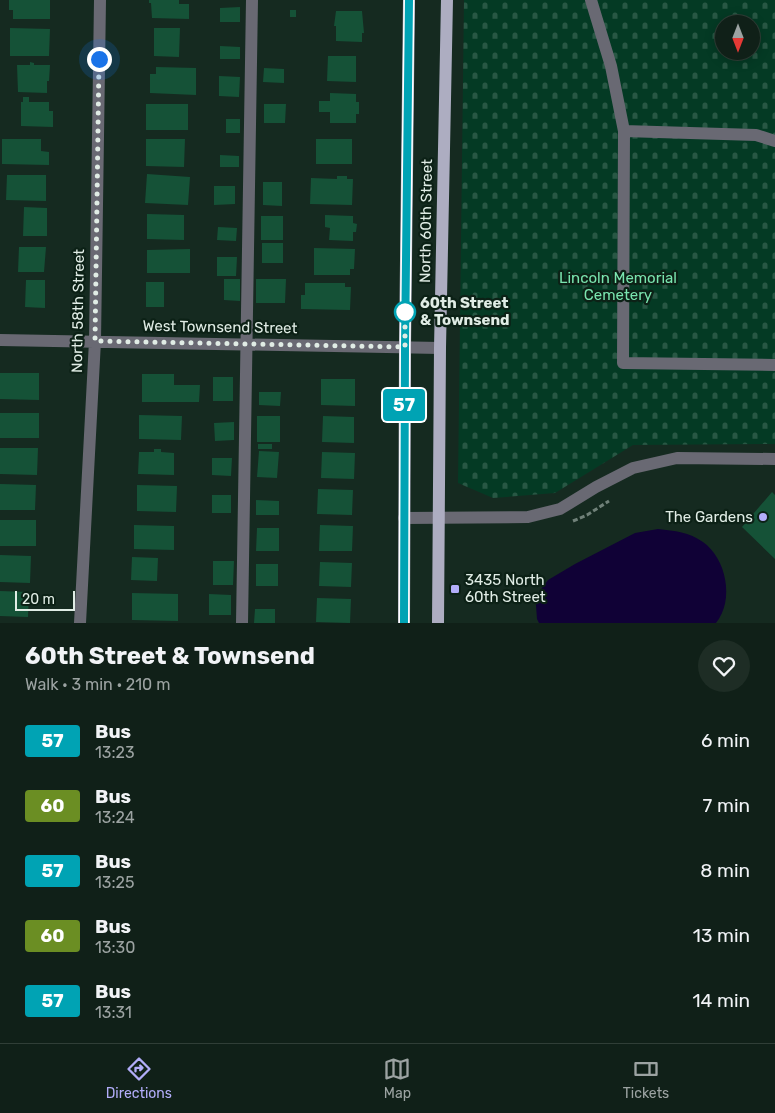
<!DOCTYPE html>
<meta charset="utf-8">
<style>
body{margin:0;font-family:Rubik,sans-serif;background:#1e2d25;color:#f1f3f6;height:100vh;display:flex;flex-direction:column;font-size:19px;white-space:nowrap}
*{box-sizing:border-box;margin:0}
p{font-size:16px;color:#9ca3a2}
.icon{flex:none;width:28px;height:28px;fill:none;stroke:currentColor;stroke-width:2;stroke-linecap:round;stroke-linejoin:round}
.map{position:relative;height:623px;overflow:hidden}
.side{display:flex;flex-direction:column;background:#102018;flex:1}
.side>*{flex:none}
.badge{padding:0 10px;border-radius:4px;font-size:18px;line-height:32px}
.needle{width:32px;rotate:180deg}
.controls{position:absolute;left:715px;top:15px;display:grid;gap:10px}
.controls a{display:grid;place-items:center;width:45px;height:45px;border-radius:50%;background:#102018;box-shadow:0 2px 12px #0003,0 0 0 1px #303e37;font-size:25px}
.scale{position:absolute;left:15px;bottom:12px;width:60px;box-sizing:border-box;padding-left:5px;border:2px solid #e0ece5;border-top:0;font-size:14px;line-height:18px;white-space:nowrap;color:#e0ece5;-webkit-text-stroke:4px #0c2116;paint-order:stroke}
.you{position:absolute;width:25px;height:25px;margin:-12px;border:4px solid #fff;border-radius:50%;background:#1a73e8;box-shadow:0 0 0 8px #1a73e833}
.map>.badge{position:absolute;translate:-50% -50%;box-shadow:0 0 0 2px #fff}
.round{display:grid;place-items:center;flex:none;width:52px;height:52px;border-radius:26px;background:#1e2d25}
.head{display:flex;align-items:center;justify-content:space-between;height:85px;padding:0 25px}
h1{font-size:24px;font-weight:700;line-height:38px}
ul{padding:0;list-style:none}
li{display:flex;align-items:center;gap:15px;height:65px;padding:0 25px}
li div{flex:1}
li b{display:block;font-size:19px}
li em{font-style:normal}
li .badge{min-width:55px;font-weight:700;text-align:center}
.tab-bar{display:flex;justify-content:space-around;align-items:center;height:70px;border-top:1px solid #303e37;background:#102018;font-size:14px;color:#9ca3a2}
.tab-bar a{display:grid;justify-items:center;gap:2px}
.tab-bar .current{color:#b2adf9}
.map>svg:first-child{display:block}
</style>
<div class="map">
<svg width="775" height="623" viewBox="0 0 775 623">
<defs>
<pattern id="cemetery-stones" width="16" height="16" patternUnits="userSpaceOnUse" patternTransform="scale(1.25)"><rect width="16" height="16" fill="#043a24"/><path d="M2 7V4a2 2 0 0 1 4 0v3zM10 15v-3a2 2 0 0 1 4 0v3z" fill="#285744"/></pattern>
</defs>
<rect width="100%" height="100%" fill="#152a20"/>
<path fill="url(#cemetery-stones)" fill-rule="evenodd" d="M 464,0 L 775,0 L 775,444 L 633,445 L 555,493 L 493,498 L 458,483 ZM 724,24 L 751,24 L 751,51 L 724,51 Z"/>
<path fill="#100136" d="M 658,529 C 675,531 689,532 703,542 C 726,558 735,600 716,623 L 539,623 L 537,619 L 536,605 L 539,592 L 548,580 L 575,564 L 635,533 Z"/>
<path fill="#155237" d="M 9,0 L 50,0 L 50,19 L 13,19 L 13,10 L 9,10 Z
M 149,0 L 179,0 L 179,4 L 189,4 L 189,19 L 152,18 L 151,3 L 149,3 Z
M 240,7 L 240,22 L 220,22 L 220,8 Z
M 290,10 L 296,10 L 296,17 L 290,17 Z
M 336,11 L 362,11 L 364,33 L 362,33 L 362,42 L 336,41 L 336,26 L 334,26 Z
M 10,28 L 50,29 L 49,56 L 10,56 Z
M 154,28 L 180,28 L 179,57 L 154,56 Z
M 220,46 L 240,47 L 240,59 L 220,59 Z
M 328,56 L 356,56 L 356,82 L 327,81 Z
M 30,62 L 34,63 L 34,65 L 50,65 L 49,81 L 47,81 L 47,93 L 18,92 L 17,65 L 30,65 Z
M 156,67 L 196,68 L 196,95 L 150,93 L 150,74 L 156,74 Z
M 264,68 L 284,69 L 284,83 L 263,82 Z
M 219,76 L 240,77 L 239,97 L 219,96 Z
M 330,93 L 356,94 L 356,102 L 359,102 L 359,114 L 356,114 L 356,123 L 330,123 L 330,112 L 319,112 L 319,101 L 330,101 Z
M 23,97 L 29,97 L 29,102 L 49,102 L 49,111 L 53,111 L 53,127 L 21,126 L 21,102 L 23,102 Z
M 146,104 L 188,104 L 188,130 L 146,130 Z
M 264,104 L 286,104 L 285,123 L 264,123 Z
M 226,119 L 240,119 L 240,133 L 226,133 Z
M 2,139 L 41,139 L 41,151 L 49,152 L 49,165 L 2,164 Z
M 146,139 L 185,139 L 184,167 L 146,166 Z
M 316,139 L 352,139 L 352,164 L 316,164 Z
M 220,155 L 239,156 L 239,167 L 220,167 Z
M 147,174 L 190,177 L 188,205 L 145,203 Z
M 7,175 L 46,175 L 46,201 L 6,200 Z
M 337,176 L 347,176 L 347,179 L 353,179 L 352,205 L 310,204 L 311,178 L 337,179 Z
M 263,182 L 282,182 L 282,206 L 263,205 Z
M 214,186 L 235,186 L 235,204 L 214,205 Z
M 24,207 L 47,208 L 47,236 L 23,236 Z
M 147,214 L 184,215 L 184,240 L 147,239 Z
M 325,215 L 353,216 L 353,223 L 357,224 L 356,232 L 353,232 L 353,241 L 329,240 L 330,228 L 325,227 Z
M 261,216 L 283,216 L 283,240 L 261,240 Z
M 218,227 L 237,228 L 236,241 L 217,240 Z
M 262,243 L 283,243 L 283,263 L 262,263 Z
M 19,247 L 46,247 L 44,272 L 18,272 Z
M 314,248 L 355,249 L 354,269 L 350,269 L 350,275 L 314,275 Z
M 190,249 L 190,273 L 147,273 L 147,250 Z
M 217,257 L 237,257 L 236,276 L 217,276 Z
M 224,279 L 240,279 L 240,301 L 224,300 Z
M 256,279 L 286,279 L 285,303 L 256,303 Z
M 26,280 L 45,280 L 45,308 L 25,307 Z
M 146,282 L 164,282 L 164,307 L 146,307 Z
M 305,283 L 345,283 L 345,287 L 351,287 L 350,310 L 301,309 L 301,295 L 305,295 Z
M 0,373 L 39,373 L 39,400 L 0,399 Z
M 142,374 L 174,374 L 174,385 L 200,385 L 199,402 L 142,402 Z
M 213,377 L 233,377 L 233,401 L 213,401 Z
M 321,379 L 355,379 L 355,406 L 321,405 Z
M 259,392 L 281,392 L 280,406 L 259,405 Z
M 0,413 L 39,413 L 39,438 L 0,438 Z
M 139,415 L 182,416 L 181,440 L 139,439 Z
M 257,416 L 280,416 L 280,442 L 257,442 Z
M 323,416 L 354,417 L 354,443 L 322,442 Z
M 234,422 L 234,440 L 215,441 L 214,423 Z
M 258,444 L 272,444 L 272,449 L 258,449 Z
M 0,448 L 38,448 L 37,475 L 0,474 Z
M 154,449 L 161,449 L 161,452 L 174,453 L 174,475 L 138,474 L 139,452 L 154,452 Z
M 259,451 L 279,452 L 277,478 L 257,477 Z
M 322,452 L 355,453 L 354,479 L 321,478 Z
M 212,458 L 232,458 L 231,476 L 212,475 Z
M 0,484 L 36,485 L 35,510 L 0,510 Z
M 137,485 L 177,486 L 176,512 L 137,511 Z
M 318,489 L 353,490 L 352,515 L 317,514 Z
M 772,492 L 775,495 L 775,559 L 742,527 Z
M 212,495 L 231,495 L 231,513 L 212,513 Z
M 256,500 L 279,501 L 279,515 L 256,515 Z
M 0,520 L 36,520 L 36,546 L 0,546 Z
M 134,525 L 174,526 L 174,550 L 134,549 Z
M 320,525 L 353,526 L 352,551 L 319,551 Z
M 257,528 L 279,528 L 279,551 L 256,551 Z
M 0,555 L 31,556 L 30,583 L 0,582 Z
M 132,557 L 158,558 L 157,581 L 131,580 Z
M 213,561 L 234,561 L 233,585 L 213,585 Z
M 320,562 L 352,563 L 351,587 L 319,586 Z
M 256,564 L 278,564 L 278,586 L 256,586 Z
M 0,591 L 29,592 L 28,617 L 0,616 Z
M 132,593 L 178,594 L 178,621 L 132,620 Z
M 209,594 L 231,595 L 231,615 L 209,615 Z
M 317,598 L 351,599 L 350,623 L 316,622 Z
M 255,609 L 275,609 L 275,623 L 254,623 Z"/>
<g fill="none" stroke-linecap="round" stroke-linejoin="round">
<path stroke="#708179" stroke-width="3" stroke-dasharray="5 2.5" stroke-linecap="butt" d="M 573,521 L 587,515 L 609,501"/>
<path stroke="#696973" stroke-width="12" d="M 591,0 L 611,66 L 624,131 L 623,363 L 775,365
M 624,131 L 756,135 L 775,141
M 0,340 L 440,348
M 404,518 L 528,517 L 560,509 L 596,487 L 633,468 L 677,458 L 775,459
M 80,623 L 95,341 L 100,0
M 242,623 L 252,0"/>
<path stroke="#adadc1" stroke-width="12" d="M 404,623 L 405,347 L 409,0
M 438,623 L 440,348 L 447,0"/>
</g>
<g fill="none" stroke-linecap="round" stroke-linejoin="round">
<g stroke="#fff" stroke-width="11">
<path id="line" d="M 404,623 L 405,347 L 409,0"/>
</g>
<use href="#line" stroke="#00a3b4" stroke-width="8"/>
<path stroke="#e0ece5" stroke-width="5" stroke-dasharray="0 9" d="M 99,59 L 95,341 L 405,347 L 405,309 L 405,312"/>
</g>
<circle fill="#fff" stroke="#00a3b4" stroke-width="2.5" cx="405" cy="312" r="10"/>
<g fill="#b2adf9" stroke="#0c2116" stroke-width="2">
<circle cx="763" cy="517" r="5"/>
<rect x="450" y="584" width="10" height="10" rx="2.5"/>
</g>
<g text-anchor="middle" stroke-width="4.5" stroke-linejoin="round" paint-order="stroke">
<g font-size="15" fill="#e0ece5" stroke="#0c2116">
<text transform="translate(426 221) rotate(-89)" y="5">North 60th Street</text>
<text transform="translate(78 311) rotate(-89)" y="5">North 58th Street</text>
<text transform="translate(220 327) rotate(1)" y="5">West Townsend Street</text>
</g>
<g font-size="15" fill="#7ae5af" stroke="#0c2116">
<text x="618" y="283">Lincoln Memorial<tspan x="618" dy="17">Cemetery</tspan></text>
</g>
<g font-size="15" font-weight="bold" fill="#e0ece5" stroke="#0c2116" text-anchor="start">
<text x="420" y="308">60th Street<tspan x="420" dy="17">&amp; Townsend</tspan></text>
</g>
<g font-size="15" fill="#e0ece5" stroke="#0c2116" text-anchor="end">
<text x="753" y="522">The Gardens</text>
<text x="465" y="585" text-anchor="start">3435 North<tspan x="465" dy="17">60th Street</tspan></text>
</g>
</g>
</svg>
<div class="controls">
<a><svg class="needle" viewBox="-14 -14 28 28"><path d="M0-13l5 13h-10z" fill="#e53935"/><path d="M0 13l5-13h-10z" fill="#9ca3a2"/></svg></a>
</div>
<div class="scale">20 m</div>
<div class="you" style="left:99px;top:59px"></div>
<b class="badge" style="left:404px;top:405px;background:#00a3b4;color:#fff">57</b>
</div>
<section class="side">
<div class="head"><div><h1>60th Street &amp; Townsend</h1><p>Walk · 3 min · 210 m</p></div><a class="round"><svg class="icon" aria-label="heart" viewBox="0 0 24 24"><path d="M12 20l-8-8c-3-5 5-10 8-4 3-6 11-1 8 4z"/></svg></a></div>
<ul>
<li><span class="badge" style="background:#00a3b4;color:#fff">57</span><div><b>Bus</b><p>13:23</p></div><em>6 min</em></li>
<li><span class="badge" style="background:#6b8e23;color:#fff">60</span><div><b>Bus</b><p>13:24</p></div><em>7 min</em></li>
<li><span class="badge" style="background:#00a3b4;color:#fff">57</span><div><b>Bus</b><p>13:25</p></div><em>8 min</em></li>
<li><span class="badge" style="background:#6b8e23;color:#fff">60</span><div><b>Bus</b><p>13:30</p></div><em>13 min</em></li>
<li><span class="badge" style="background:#00a3b4;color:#fff">57</span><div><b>Bus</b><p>13:31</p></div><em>14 min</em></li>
</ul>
</section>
<nav class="tab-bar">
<a class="current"><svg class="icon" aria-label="directions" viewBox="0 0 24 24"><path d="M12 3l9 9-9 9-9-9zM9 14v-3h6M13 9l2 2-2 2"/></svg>Directions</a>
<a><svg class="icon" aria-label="map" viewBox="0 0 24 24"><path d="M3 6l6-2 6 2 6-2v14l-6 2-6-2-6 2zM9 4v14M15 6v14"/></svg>Map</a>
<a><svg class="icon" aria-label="tickets" viewBox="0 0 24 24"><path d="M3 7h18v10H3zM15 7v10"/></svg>Tickets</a>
</nav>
